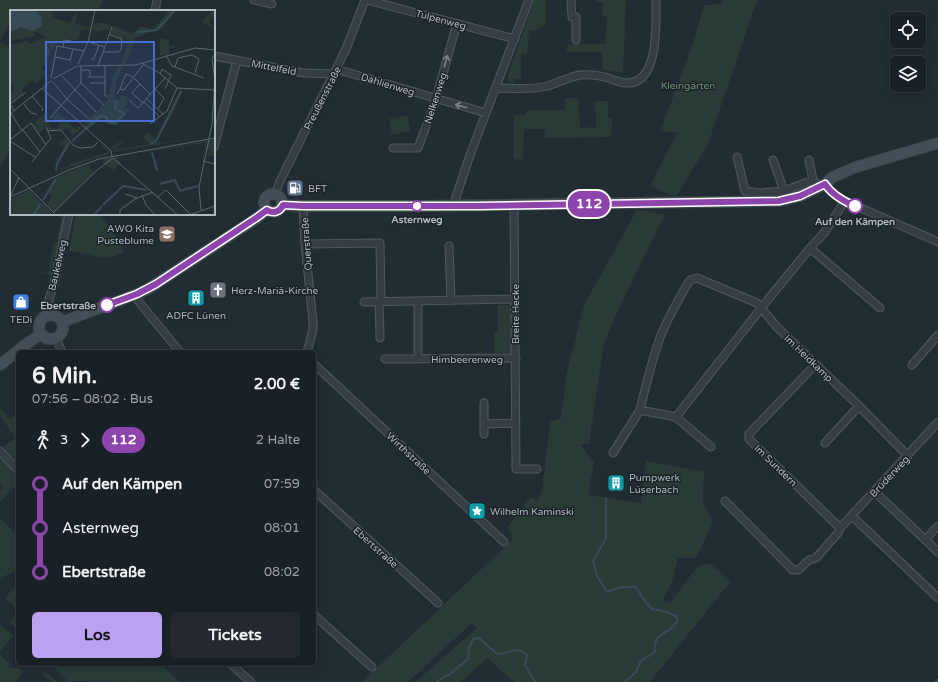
<!DOCTYPE html>
<html lang="de">
<meta charset="utf-8">
<style>
body{margin:0;font-family:"Varela Round",sans-serif;background:#23292e;color:#f1f3f6;height:100vh;display:flex;flex-direction:column;font-size:15px;white-space:nowrap}
*{box-sizing:border-box;margin:0}
p{font-size:13px;color:#9fa3a7}
.icon{flex:none;width:22px;height:22px;fill:none;stroke:currentColor;stroke-width:2;stroke-linecap:round;stroke-linejoin:round}
.map{position:relative;flex:1;overflow:hidden}
.drawer{position:absolute;left:16px;top:350px;width:300px;height:316px;display:flex;flex-direction:column;background:#1a2126;border-radius:6px;box-shadow:0 2px 6px #0003,0 0 0 1px #383e43}
.drawer>*{flex:none}
.badge{padding:0 8px;border-radius:13px;font-size:14px;line-height:26px}
.controls{position:absolute;left:890px;top:12px;display:grid;gap:8px}
.controls a{display:grid;place-items:center;width:36px;height:36px;border-radius:6px;background:#1a2126;box-shadow:0 2px 6px #0003,0 0 0 1px #383e43;font-size:20px}
.map>.badge{position:absolute;translate:-50% -50%;box-shadow:0 0 0 2px #fff}
.legs{display:flex;align-items:center;gap:6px;height:44px;padding:0 16px;font-size:13px}
.legs p{margin-inline-start:auto}
.overview{display:flex;align-items:center;justify-content:space-between;height:68px;padding:0 16px}
h1{font-size:22px;font-weight:700;line-height:30px}
.button{display:flex;gap:8px;margin-top:auto;padding:8px 16px}
.button a{flex:1;height:46px;border-radius:6px;background:#bca0f2;color:#111;font-size:16px;font-weight:700;line-height:46px;text-align:center}
.button a+a{background:#23292e;color:#f1f3f6}
ul{padding:0 16px;list-style:none}
li{display:flex;align-items:center;gap:14px;height:44px;font-size:15px}
li i{display:grid;place-items:center;width:6px;height:100%;margin:0 5px;background:currentColor}
li i::after{content:'';width:10px;height:10px;margin:-5px;border:3px solid;border-radius:50%;background:#1a2126}
li p{margin-inline-start:auto}
li:first-child i{background:linear-gradient(#0000 50%,currentColor 0)}
li:last-child i{background:linear-gradient(currentColor 50%,#0000 0)}
.map>svg:first-child{display:block}
</style>
<div class="map">
<svg width="938" height="682" viewBox="0 0 938 682">
<rect width="100%" height="100%" fill="#222c33"/>
<path fill="#2a3b37" d="M 0,0 L 103,0 L 98,11 L 11,11 L 11,25 L 9,24 L 0,42 L 11,49 L 11,148 L 0,167 Z
M 534,0 L 546,0 L 546,24 L 539,30 L 529,30 L 527,54 L 521,54 L 521,79 L 515,79 L 514,83 L 508,82 L 508,75 Z
M 596,0 L 626,0 L 623,73 L 603,69 L 602,52 L 567,52 L 567,45 L 605,44 L 607,17 L 602,16 L 603,2 L 596,2 Z
M 723,0 L 757,0 L 708,144 L 676,197 L 650,186 L 669,148 L 678,133 L 660,131 C 676,89 693,48 704,5 L 722,4 Z
M 565,98 L 578,98 L 580,128 L 596,127 L 595,101 L 608,101 L 608,118 L 612,119 L 611,137 L 545,138 L 544,129 L 524,129 L 523,160 L 514,159 L 514,115 L 526,115 L 527,110 L 565,110 Z
M 407,115 L 411,131 L 392,135 L 389,119 Z
M 637,210 L 665,215 L 620,306 L 604,343 L 589,444 L 580,444 L 594,462 L 588,495 L 641,503 L 646,461 L 704,472 L 703,501 L 707,511 L 713,522 L 696,558 L 678,558 L 672,582 L 662,601 L 670,603 L 697,567 L 710,563 L 731,581 L 650,682 L 514,682 L 487,658 L 461,682 L 415,682 L 477,628 L 472,623 L 408,682 L 362,682 L 513,539 L 507,527 L 531,497 L 537,502 L 542,491 L 550,422 L 561,418 L 566,376 L 584,305 Z
M 59,214 L 66,214 L 60,240 L 57,239 L 62,217 L 58,216 Z
M 76,214 L 100,214 L 114,232 L 124,252 L 115,256 L 105,258 L 69,251 Z
M 54,241 L 60,242 L 53,274 L 50,275 L 34,271 L 48,273 Z
M 498,305 L 508,305 L 510,307 L 511,352 L 507,355 L 494,355 L 494,332 L 498,330 Z
M 0,409 L 2,409 L 9,419 L 14,416 L 18,420 L 18,462 L 3,447 L 15,438 L 0,415 Z
M 1,457 L 18,473 L 18,483 L 0,502 L 0,492 L 3,488 L 0,484 L 0,458 Z
M 0,518 L 18,536 L 18,570 L 0,578 Z
M 18,583 L 18,609 L 17,610 L 5,598 Z
M 18,612 L 18,630 L 9,622 Z
M 0,624 L 14,636 L 0,651 Z
M 0,655 L 10,664 L 7,667 L 19,668 L 23,672 L 15,682 L 0,682 Z
M 50,664 L 161,664 L 179,682 L 68,681 Z
M 44,670 L 58,682 L 51,682 L 42,674 Z"/>
<g fill="none" stroke-linecap="round" stroke-linejoin="round">
<path stroke="#374b57" stroke-width="2" d="M 606,498 L 606,538 L 593,561 L 597,576 L 607,592 L 621,587 L 636,587 L 645,601 L 652,609 L 667,612 L 677,617 L 677,622 C 674,625 671,629 667,631 C 657,638 654,639 655,652 L 641,661 L 636,672 L 625,682
M 437,682 L 445,676 L 449,675 L 468,659 L 469,648 L 473,639 L 479,638 L 497,654 C 510,654 515,645 527,655 L 525,665 L 535,682
M 936,682 L 938,680"/>
<g stroke="#4f595e" stroke-width="9">
<path id="street" d="M 254,0 L 272,4
M 367,0 L 515,39
M 571,0 L 572,17 L 576,17 L 576,40
M 155,11 L 157,0
M 214,56 L 304,73 L 334,74
M 336,69 L 486,113
M 496,88 C 513,88 532,90 548,86 C 559,82 569,77 580,75 C 589,74 597,75 605,77 C 612,79 618,82 625,83 C 660,86 656,22 656,0
M 214,147 L 237,60
M 393,148 L 418,148 L 436,99 L 457,23
M 737,157 L 745,191 L 760,193 L 784,191
M 773,160 L 784,191 L 813,180
M 809,160 L 813,180 L 816,183
M 825,184 L 835,195 L 845,201 L 938,242
M 275,194 L 280,181 L 346,49 L 365,0
M 514,205 L 516,469 L 537,469
M 303,206 L 305,244 L 313,322 L 313,330 L 307,352
M 453,206 L 470,155 L 529,0
M 305,244 L 380,243 L 381,301
M 449,246 L 451,301
M 810,248 L 880,308
M 137,294 L 139,302 L 180,352
M 379,301 L 380,338
M 364,302 L 515,299
M 418,302 L 418,359
M 48,316 C 46,303 52,291 55,279 C 60,257 64,236 69,214
M 56,338 L 62,352
M 385,359 L 516,358
M 314,364 L 504,542
M 815,365 L 749,434 L 749,439 L 840,528
M 912,365 L 938,335
M 484,403 L 484,424
M 640,410 C 646,385 652,359 661,335 C 669,316 679,298 690,280 L 697,278 L 757,303 L 777,327 L 859,406 L 908,456
M 676,417 L 762,307 L 810,248 L 824,233 L 845,201
M 484,434 L 484,424 L 515,423
M 825,443 L 859,406
M 0,451 L 18,470
M 613,453 L 640,410 L 676,417 L 711,447
M 314,490 L 438,603
M 875,492 L 938,552
M 725,501 L 790,567 L 792,570 L 798,570 L 809,560 L 816,558 L 838,533 L 840,528 L 938,422
M 852,516 L 938,598
M 925,540 L 938,526
M 314,615 L 372,667
M 231,664 L 251,682"/>
</g>
<g stroke="#3e474d" stroke-width="12">
<path id="secondary" d="M264 203a9 9 0 1 1 18 0a9 9 0 1 1-18 0Z
M 283,205 L 303,206 L 417,206 L 779,201 L 800,196 L 825,184 L 833,177 L 856,167 L 938,143
M39 327a12 12 0 1 1 24 0a12 12 0 1 1-24 0Z
M 62,322 L 137,294 L 148,289 L 257,218 L 267,210
M 0,365 L 25,345 L 41,334"/>
</g>
<use href="#street" stroke="#353e44" stroke-width="7"/>
<use href="#secondary" stroke="#434e56" stroke-width="10"/>
</g>
<defs><path id="oneway-shaft" d="M-6 0H5M1.5-3L5.5 0L1.5 3" fill="none" stroke-width="1.6" stroke-linecap="round" stroke-linejoin="round"/></defs>
<g stroke="#788288">
<use href="#oneway-shaft" transform="translate(446 61) rotate(-74)"/>
<use href="#oneway-shaft" transform="translate(461 106) rotate(-164)"/>
</g>
<g fill="none" stroke-linecap="round" stroke-linejoin="round">
<g stroke="#fff" stroke-width="9">
<path id="line-1" d="M 107,305 L 137,294 L 156,284 L 256,218 L 267,210 C 273,214 280,212 283,205 L 303,206 L 478,206 L 779,201 L 800,196 L 825,184 C 832,195 843,201 855,206"/>
</g>
<use href="#line-1" stroke="#8e44ad" stroke-width="6"/>
</g>
<defs>
<g id="fuel-square" transform="scale(0.9)"><rect x="-9" y="-9" width="18" height="18" rx="4" fill="#5c6f8a" stroke="#1a2328"/><path d="M-5.5-6h7V0h2V4h1.3V-2.5L3-4.5l.8-.8L6-3V5H2.5V1h-1V6h-7ZM-4.2-4.7v3.2H.2V-4.7Z" fill="#fff"/></g>
<g id="school-square" transform="scale(0.9)"><rect x="-9" y="-9" width="18" height="18" rx="4" fill="#8d6e63" stroke="#1a2328"/><path d="M0-5L7-2L0 1L-7-2ZM-4 1L0 2.5L4 1V4Q0 6-4 4Z" fill="#fff"/></g>
<g id="church-square" transform="scale(0.9)"><rect x="-9" y="-9" width="18" height="18" rx="4" fill="#6b7280" stroke="#1a2328"/><path d="M-1.2-6h2.4v3.5h3.3v2.4h-3.3V6h-2.4V-.1h-3.3v-2.4h3.3Z" fill="#fff"/></g>
<g id="building-square" transform="scale(0.9)"><rect x="-9" y="-9" width="18" height="18" rx="4" fill="#0f9aa8" stroke="#1a2328"/><path d="M-4-6H4V6H1V3H-1V6H-4ZM-2.5-4.3h1.7v1.8h-1.7ZM.8-4.3h1.7v1.8H.8ZM-2.5-1h1.7V.8h-1.7ZM.8-1h1.7V.8H.8Z" fill="#fff"/></g>
<g id="shop-square" transform="scale(0.9)"><rect x="-9" y="-9" width="18" height="18" rx="4" fill="#3f7fe0" stroke="#1a2328"/><path d="M-5-2.5h2.3a2.7 3.5 0 0 1 5.4 0H5L5.5 6h-11ZM-1.5-2.5h3a1.5 2.3 0 0 0-3 0Z" fill="#fff"/></g>
<g id="sight-square" transform="scale(0.9)"><rect x="-9" y="-9" width="18" height="18" rx="4" fill="#0f9aa8" stroke="#1a2328"/><path d="M0-6L1.8-2.2L6-1.7L2.9 1.2L3.7 5.4L0 3.3L-3.7 5.4L-2.9 1.2L-6-1.7L-1.8-2.2Z" fill="#fff"/></g>
</defs>
<g fill-rule="evenodd">
<use href="#fuel-square" x="295" y="188"/>
<use href="#school-square" x="167" y="234"/>
<use href="#church-square" x="218" y="290"/>
<use href="#building-square" x="196" y="298"/>
<use href="#shop-square" x="21" y="302"/>
<use href="#building-square" x="616" y="483"/>
<use href="#sight-square" x="477" y="511"/>
</g>
<g fill="#fff" stroke="#8e44ad" stroke-width="2">
<circle cx="417" cy="206" r="5"/>
<circle cx="855" cy="206" r="7"/>
<circle cx="107" cy="305" r="7"/>
</g>
<g text-anchor="middle" stroke-width="3" stroke-linejoin="round" paint-order="stroke">
<g font-size="10" fill="#afb9c0" stroke="#1a2328">
<text transform="translate(441 19) rotate(15)" y="4">Tulpenweg</text>
<text transform="translate(274 67) rotate(11)" y="4">Mittelfeld</text>
<text transform="translate(388 84) rotate(17)" y="4">Dahlienweg</text>
<text transform="translate(322 98) rotate(-63)" y="4">Preußenstraße</text>
<text transform="translate(435 98) rotate(-72)" y="4">Nelkenweg</text>
<text transform="translate(306 244) rotate(-94)" y="4">Querstraße</text>
<text transform="translate(57 265) rotate(-77)" y="4">Baukelweg</text>
<text transform="translate(515 314) rotate(-90)" y="4">Breite Hecke</text>
<text transform="translate(809 358) rotate(44)" y="4">Im Heidkamp</text>
<text x="467" y="363">Himbeerenweg</text>
<text transform="translate(409 453) rotate(43)" y="4">Wirthstraße</text>
<text transform="translate(776 465) rotate(44)" y="4">Im Sundern</text>
<text transform="translate(889 476) rotate(-47)" y="4">Brüderweg</text>
<text transform="translate(376 547) rotate(42)" y="4">Ebertstraße</text>
</g>
<g font-size="10" fill="#719372" stroke="#1a2328">
<text x="688" y="89">Kleingärten</text>
</g>
<g font-size="10" fill="#afb9c0" stroke="#1a2328" text-anchor="start">
<text x="308" y="192">BFT</text>
<text x="154" y="232" text-anchor="end">AWO Kita<tspan x="154" dy="12">Pusteblume</tspan></text>
<text x="231" y="294">Herz-Mariä-Kirche</text>
<text x="196" y="319" text-anchor="middle">ADFC Lünen</text>
<text x="21" y="323" text-anchor="middle">TEDi</text>
<text x="629" y="481">Pumpwerk<tspan x="629" dy="12">Lüserbach</tspan></text>
<text x="490" y="515">Wilhelm Kaminski</text>
</g>
<g font-size="10" font-weight="bold" fill="#afb9c0" stroke="#1a2328">
<text x="417" y="223">Asternweg</text>
<text x="855" y="225">Auf den Kämpen</text>
<text x="96" y="309" text-anchor="end">Ebertstraße</text>
</g>
</g>
<g transform="translate(10 10)">
<rect width="205" height="205" fill="#222c33"/>
<path d="M 0,0 L 42,0 L 43,8 L 60,13 L 67,0 L 65,14 L 81,17 L 81,20 L 71,20 L 68,30 L 54,29 L 53,32 L 48,31 L 42,42 L 40,36 L 37,35 L 41,42 L 32,58 L 36,63 L 26,75 L 22,71 L 15,76 L 11,80 L 13,83 L 0,93 L 0,83 L 4,80 L 0,68 L 0,35 L 16,31 L 19,34 L 37,27 L 27,22 L 24,22 L 26,26 L 0,31 L 2,26 L 0,27 ZM 160,0 L 166,0 L 152,18 L 125,28 L 118,49 L 114,55 L 111,54 L 119,31 L 116,30 L 115,24 L 113,29 L 101,24 L 103,16 L 122,23 L 132,16 L 143,20 ZM 203,1 L 205,5 L 199,13 L 205,18 L 191,12 ZM 84,13 L 95,13 L 102,16 L 101,19 L 86,22 L 82,18 ZM 150,28 L 159,30 L 159,36 L 165,36 L 165,38 L 159,38 L 159,44 L 150,46 ZM 109,56 L 113,57 L 106,72 L 104,89 L 110,90 L 110,85 L 117,86 L 118,92 L 112,101 L 118,97 L 120,99 L 107,116 L 99,114 L 92,108 L 77,120 L 75,118 L 82,112 L 74,118 L 72,116 L 98,90 L 103,67 ZM 171,80 L 173,80 L 163,103 L 146,133 L 179,129 L 102,142 L 112,132 L 103,139 L 100,138 L 116,128 L 106,140 L 139,134 L 133,126 L 139,122 L 146,130 ZM 48,102 L 66,120 L 70,116 L 72,118 L 62,126 L 58,119 L 39,120 L 35,116 L 29,124 L 22,114 L 29,117 L 25,112 L 35,103 L 40,114 L 39,117 L 48,119 L 50,113 L 41,108 ZM 54,129 L 61,132 L 45,161 L 54,136 L 48,134 ZM 205,129 L 205,146 L 196,145 L 201,141 L 196,140 L 198,131 ZM 197,131 L 194,145 L 195,133 L 110,146 L 107,149 L 111,153 L 103,160 L 92,152 L 94,149 ZM 88,132 L 101,143 L 49,161 L 63,153 L 98,142 ZM 79,154 L 83,163 L 44,202 L 37,196 L 42,186 L 38,184 L 33,191 L 32,190 L 44,168 ZM 19,180 L 42,203 L 42,205 L 4,205 L 0,202 L 0,189 Z" fill="#2a3b37"/>
<path d="M 1,0 L 24,0 L 31,6 L 32,16 L 22,21 L 11,17 L 0,22 Z" fill="#374b57"/>
<path fill="none" stroke="#374b57" stroke-width="2" d="M 127,22 L 147,20 L 165,0M 62,131 L 90,106 L 96,107 L 99,113 L 105,113 L 114,104 L 105,98 L 106,90M 141,134 L 146,131 L 171,81M 142,142 L 147,161M 46,161 L 47,153 L 59,133M 150,174 L 165,170 L 170,181 L 188,176M 33,190 L 46,169M 93,195 L 113,176 L 137,180M 24,205 L 30,194M 84,205 L 92,196"/>
<path fill="none" stroke="#5a646b" stroke-width="1" d="M 78,32 L 95,37M 53,37 L 54,30 L 67,32M 93,42 L 109,42 L 111,39 L 112,29 L 100,25M 156,45 L 162,56 L 194,68M 45,47 L 60,50M 81,49 L 84,49 L 89,35M 60,51 L 63,39M 131,53 L 148,62 L 167,78 L 205,80M 68,54 L 78,32 L 85,0M 68,56 L 126,55 L 185,38 L 205,40M 88,56 L 102,17M 95,56 L 95,86 L 98,86M 165,57 L 168,48 L 182,45 L 189,49 L 185,63M 71,60 L 80,60 L 80,67M 150,64 L 152,59 L 161,65 L 155,79M 52,66 L 86,102M 78,67 L 95,67M 41,68 L 47,36 L 74,41M 43,69 L 67,56M 42,71 L 57,89 L 79,109M 71,73 L 94,95M 80,73 L 95,73M 130,74 L 122,83 L 133,93M 32,78 L 101,141 L 102,146M 110,79 L 116,64 L 123,67 L 141,85M 145,79 L 154,88 L 148,99M 107,84 L 110,79 L 114,80 L 133,55M 22,86 L 33,99 L 32,101M 137,89 L 153,104M 119,90 L 128,98 L 155,68M 134,92 L 150,107M 13,93 L 22,104 L 24,103 L 27,105M 4,100 L 0,94 L 16,82M 1,103 L 12,121M 0,104 L 41,71M 40,108 L 71,73 L 71,56M 140,114 L 157,101 L 167,78M 13,120 L 30,142M 37,121 L 51,120 L 63,135 L 70,138 L 83,137 L 88,132M 0,130 L 21,113 L 36,135M 0,131 L 25,147M 103,148 L 168,205M 193,151 L 205,154M 22,152 L 41,128 L 36,117M 0,159 L 46,205M 115,184 L 127,188M 1,185 L 9,167M 132,185 L 136,195 L 145,205M 0,187 L 59,160 L 89,149 L 205,128M 148,187 L 156,180 L 180,204M 191,200 L 189,177 L 202,114 L 205,70 L 202,49 L 205,43M 43,203 L 86,161 L 103,148M 110,205 L 110,200 L 125,189 L 143,182M 179,205 L 205,196"/>
<path fill="#496ed1" fill-opacity="0.15" stroke="#496ed1" stroke-width="2" d="M 36,32 L 144,32 L 144,111 L 36,111 Z"/>
<rect width="205" height="205" fill="none" stroke="#afb9c0" stroke-width="2"/>
</g>
</svg>
<div class="controls">
<a><svg class="icon" aria-label="locate" viewBox="0 0 24 24"><circle cx="12" cy="12" r="6"/><path d="M12 2v4M12 18v4M2 12h4M18 12h4"/></svg></a>
<a><svg class="icon" aria-label="layers" viewBox="0 0 24 24"><path d="M12 4l9 5-9 5-9-5zM3 14l9 5 9-5"/></svg></a>
</div>
<b class="badge" style="left:589px;top:204px;background:#8e44ad;color:#fff">112</b>
<section class="drawer">
<div class="overview"><div><h1>6 Min.</h1><p>07:56 – 08:02 · Bus</p></div><b>2.00 €</b></div>
<div class="legs"><svg class="icon" aria-label="walk" viewBox="0 0 24 24"><circle cx="13" cy="4" r="2"/><path d="M13 8l-2 6 4 7M11 14l-3 7M7 12l3-4h3l4 4"/></svg>3<svg class="icon" aria-label="forward" viewBox="0 0 24 24"><path d="M9 5l7 7-7 7"/></svg><b class="badge" style="background:#8e44ad;color:#fff">112</b><p>2 Halte</p></div>
<ul>
<li><i style="color:#8e44ad"></i><b>Auf den Kämpen</b><p>07:59</p></li>
<li><i style="color:#8e44ad"></i><span>Asternweg</span><p>08:01</p></li>
<li><i style="color:#8e44ad"></i><b>Ebertstraße</b><p>08:02</p></li>
</ul>
<div class="button"><a>Los</a><a>Tickets</a></div>
</section>
</div>
